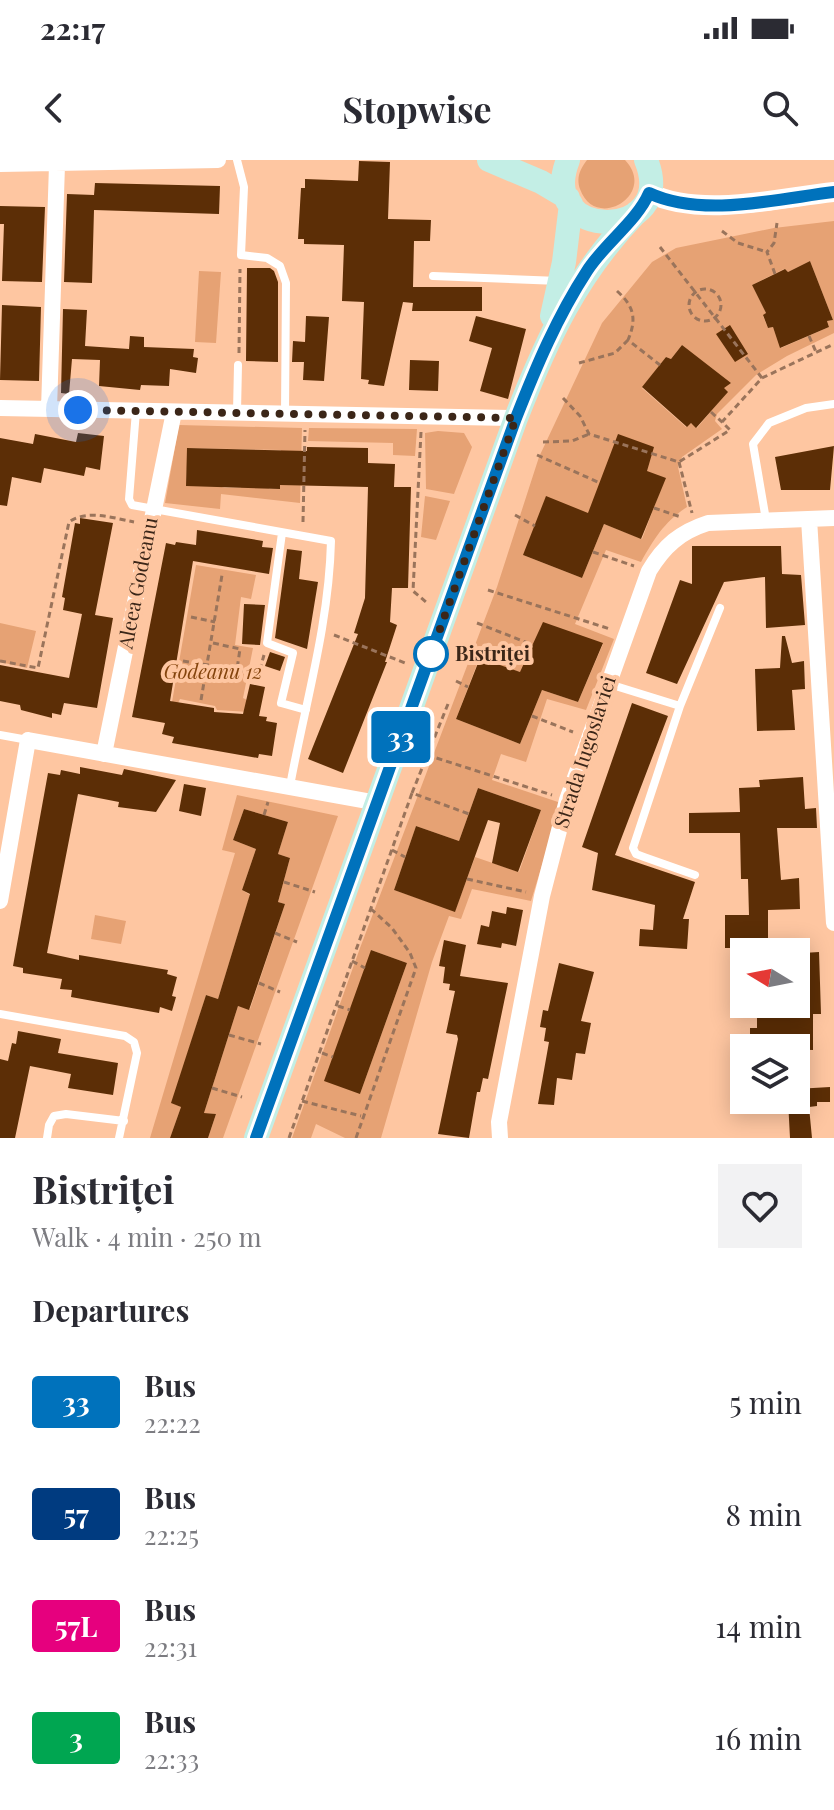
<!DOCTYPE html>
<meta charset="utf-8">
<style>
body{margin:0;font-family:"Playfair Display",serif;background:#f2f2f3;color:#2b2b33;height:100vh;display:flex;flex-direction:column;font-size:30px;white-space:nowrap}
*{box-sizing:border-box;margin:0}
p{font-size:26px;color:#7c7c81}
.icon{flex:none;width:44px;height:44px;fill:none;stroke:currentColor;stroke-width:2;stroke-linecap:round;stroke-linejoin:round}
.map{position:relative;height:978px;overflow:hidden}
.side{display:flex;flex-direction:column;background:#fff;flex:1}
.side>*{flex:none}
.badge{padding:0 16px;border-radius:6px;font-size:28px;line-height:52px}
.needle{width:52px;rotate:280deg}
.buttons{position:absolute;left:730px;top:778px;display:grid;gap:16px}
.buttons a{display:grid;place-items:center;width:80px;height:80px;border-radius:0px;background:#fff;box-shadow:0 4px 20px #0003;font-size:40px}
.you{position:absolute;width:40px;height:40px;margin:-20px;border:6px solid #fff;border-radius:50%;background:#1a73e8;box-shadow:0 0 0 12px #1a73e833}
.map>.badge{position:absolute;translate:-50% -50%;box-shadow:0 0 0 4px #fff}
h2{padding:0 32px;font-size:30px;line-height:72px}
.round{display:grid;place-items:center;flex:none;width:84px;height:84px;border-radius:0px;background:#f2f2f3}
.summary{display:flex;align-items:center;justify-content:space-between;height:136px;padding:0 32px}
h1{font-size:38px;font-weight:700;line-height:60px}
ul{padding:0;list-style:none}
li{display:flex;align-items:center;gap:24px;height:112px;padding:0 32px}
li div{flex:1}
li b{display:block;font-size:30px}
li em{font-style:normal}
li .badge{min-width:88px;font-weight:700;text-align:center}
.status{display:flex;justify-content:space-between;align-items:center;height:56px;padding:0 40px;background:#fff;direction:ltr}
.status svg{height:22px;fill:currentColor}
header{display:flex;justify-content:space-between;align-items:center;height:104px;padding:0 32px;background:#fff;font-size:36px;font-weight:700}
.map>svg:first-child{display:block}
</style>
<div class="status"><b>22:17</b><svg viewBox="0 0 49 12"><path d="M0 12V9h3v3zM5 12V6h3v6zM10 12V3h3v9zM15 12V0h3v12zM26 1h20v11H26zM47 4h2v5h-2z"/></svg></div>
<header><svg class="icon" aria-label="back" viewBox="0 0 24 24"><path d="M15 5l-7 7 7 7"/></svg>Stopwise<svg class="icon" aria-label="search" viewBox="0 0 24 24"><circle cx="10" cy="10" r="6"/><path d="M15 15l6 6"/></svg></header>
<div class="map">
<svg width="834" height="978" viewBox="0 0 834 978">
<rect width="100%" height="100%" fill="#fec6a1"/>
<path fill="#e6a274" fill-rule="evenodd" d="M 587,0 L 625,0 C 658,35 595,72 580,29 C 576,18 580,9 587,0 Z
M 834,61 L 834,173 L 787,196 L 756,215 L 717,254 L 715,261 L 722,269 L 682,297 L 678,307 L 687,347 C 664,362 654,379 641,402 L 606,390 L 575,464 L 614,479 L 586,550 L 547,539 L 526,602 L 501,594 L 492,620 L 561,643 L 531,741 L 472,729 L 461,759 L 449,756 L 432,802 L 381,978 L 345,978 L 316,964 L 311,978 L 292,978 L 360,788 L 497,427 L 539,297 L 602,163 L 652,102 L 676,88 L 774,68 ZM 810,101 L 833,160 L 827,161 L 829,167 L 781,188 L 773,167 L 768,168 L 763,156 L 766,153 L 752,125 L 784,109 L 788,112 ZM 682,185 L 727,232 L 697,268 L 691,263 L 686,267 L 642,228 L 666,197 L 671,199 ZM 665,318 L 642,379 L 604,364 L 582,418 L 523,395 L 588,353 ZM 603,484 L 578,542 L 542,530 L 520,584 L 456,559 L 479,499 L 520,512 ZM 478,628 L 541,650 L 519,712 L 475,697 L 455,751 L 394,730 L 416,666 L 459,681 ZM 371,790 L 407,803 L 360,934 Z
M 199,111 L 221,112 L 216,183 L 195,182 Z
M 179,265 L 302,268 L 300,343 L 221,334 L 220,349 L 165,343 ZM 188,288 L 281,290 L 279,329 L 269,329 L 268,323 L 242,323 L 241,328 L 225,328 L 200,321 L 200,326 L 186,326 Z
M 309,268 L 417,269 L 415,296 L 393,295 L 393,283 L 308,281 Z
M 438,271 L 464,273 L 472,287 L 454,334 L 426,329 L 425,273 Z
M 425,336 L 450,341 L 436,380 L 421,377 Z
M 196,405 L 256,415 L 251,439 L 241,437 L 235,485 L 253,488 L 243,538 L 251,542 L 249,552 L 217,550 L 215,546 L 180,539 L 178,543 L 172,542 Z
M 0,463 L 36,471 L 27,508 L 0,502 Z
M 237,635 L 338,656 L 223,978 L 208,978 L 216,954 L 204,953 L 238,846 L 250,849 L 285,744 L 278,742 L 290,698 L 278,694 L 288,662 L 244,649 L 233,680 L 256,689 L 242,730 L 250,735 L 218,839 L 206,835 L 172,943 L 181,947 L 170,978 L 150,978 L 235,693 L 222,690 Z
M 95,755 L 126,761 L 121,784 L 91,779 Z"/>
<path fill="#5c2e06" d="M 359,1 L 390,2 L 388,59 L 431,60 L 430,81 L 414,81 L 413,127 L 482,127 L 482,151 L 412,151 L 413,143 L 403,142 L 384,226 L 368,224 L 369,220 L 361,219 L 364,142 L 342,141 L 344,85 L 304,84 L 304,79 L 298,79 L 301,28 L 305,28 L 305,19 L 358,21 Z
M 95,23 L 220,26 L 219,54 L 94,50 L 92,123 L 64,122 L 67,34 L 94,35 Z
M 0,46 L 45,47 L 42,122 L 2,121 L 4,64 L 0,64 Z
M 810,101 L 833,160 L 827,161 L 829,167 L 780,188 L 773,167 L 768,168 L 763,155 L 766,153 L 752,125 L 785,109 L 788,112 Z
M 247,108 L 270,108 L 274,111 L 278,122 L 278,202 L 246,201 Z
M 2,145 L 41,147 L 39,221 L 0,220 Z
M 63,149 L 87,150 L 85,186 L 129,189 L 130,176 L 144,177 L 144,187 L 194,189 L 193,197 L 198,198 L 196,213 L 170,209 L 169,226 L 141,225 L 140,230 L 99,226 L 100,200 L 72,199 L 69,234 L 61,233 Z
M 306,156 L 329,157 L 324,221 L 303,220 L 304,202 L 292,202 L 293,181 L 305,182 Z
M 476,156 L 526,169 L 508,239 L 480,231 L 492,188 L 469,181 Z
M 730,165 L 748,194 L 735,202 L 716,174 Z
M 682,185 L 731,223 L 724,228 L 728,232 L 696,268 L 691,263 L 687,267 L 642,227 L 666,197 L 671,199 Z
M 410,200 L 439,201 L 438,231 L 409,230 Z
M 78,273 L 104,276 L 100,310 L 86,307 L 84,316 L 44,308 L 41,323 L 12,317 L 7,346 L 0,345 L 0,278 L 33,284 L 35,274 L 76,282 Z
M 618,274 L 654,287 L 647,311 L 666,318 L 641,379 L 604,364 L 582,418 L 523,395 L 546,336 L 588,353 Z
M 834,286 L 830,330 L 781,330 L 775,297 Z
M 307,287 L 368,288 L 368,303 L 395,304 L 394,327 L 411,327 L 408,428 L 392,428 L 390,462 L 397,465 L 385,502 L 387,502 L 343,613 L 308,599 L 358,474 L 354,473 L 365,438 L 368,327 L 280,325 L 280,329 L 186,326 L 187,288 L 307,291 Z
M 80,358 L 113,363 L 95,455 L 113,458 L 97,548 L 64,543 L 61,555 L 52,553 L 52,558 L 21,550 L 20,545 L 0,541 L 0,505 L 69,518 L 82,454 L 63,450 L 65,438 L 62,437 L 75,363 L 80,364 Z
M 197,370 L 263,381 L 262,387 L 273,388 L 269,414 L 193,401 L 170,541 L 214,548 L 214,552 L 243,554 L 250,524 L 265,527 L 259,556 L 267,557 L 266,561 L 277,563 L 272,596 L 259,594 L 258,598 L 172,583 L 174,577 L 162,574 L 165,563 L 132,557 L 166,383 L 175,385 L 176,382 L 196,385 Z
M 692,386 L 781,386 L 782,414 L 801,415 L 805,465 L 766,468 L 765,417 L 724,422 L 677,524 L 646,513 L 680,420 L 692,424 Z
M 287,389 L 302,391 L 299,419 L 318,422 L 307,489 L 275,478 Z
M 244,444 L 265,445 L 260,485 L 242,484 Z
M 543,462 L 603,483 L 578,542 L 542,530 L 520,584 L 456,559 L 480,498 L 520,512 Z
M 782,476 L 785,476 L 792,503 L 804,501 L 805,529 L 792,530 L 795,570 L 757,571 L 755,509 L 780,508 Z
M 270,492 L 285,497 L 280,511 L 265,506 Z
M 632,543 L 668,556 L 615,695 L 695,722 L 683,759 L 689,759 L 687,789 L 639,786 L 640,769 L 653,770 L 655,745 L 592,730 L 598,693 L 582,687 Z
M 80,607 L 122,615 L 124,609 L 176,620 L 156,652 L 118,647 L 119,642 L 78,634 L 47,793 L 79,800 L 79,795 L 168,810 L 167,814 L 177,817 L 172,836 L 176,837 L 172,851 L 160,847 L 159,853 L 71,837 L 72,830 L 60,829 L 62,819 L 23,813 L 23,808 L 13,806 L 48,613 L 60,615 L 61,610 L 80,614 Z
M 803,617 L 805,649 L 816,648 L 817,668 L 777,668 L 781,720 L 799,718 L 800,749 L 768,750 L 768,779 L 756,779 L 756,788 L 725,788 L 725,755 L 749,755 L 748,719 L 741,719 L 740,673 L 689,673 L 689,653 L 740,652 L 739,628 L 760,627 L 759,620 Z
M 184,624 L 206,628 L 201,656 L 179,651 Z
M 478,628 L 541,650 L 518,712 L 492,703 L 500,663 L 488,660 L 455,752 L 394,730 L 416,666 L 459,681 Z
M 244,649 L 288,662 L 278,694 L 290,698 L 278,742 L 285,744 L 249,850 L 238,846 L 204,953 L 216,954 L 208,978 L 170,978 L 181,947 L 171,943 L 206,835 L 218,839 L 250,734 L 242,730 L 256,689 L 233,680 Z
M 507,747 L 523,750 L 516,786 L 502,783 L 501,788 L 477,784 L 481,765 L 489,767 L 492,751 L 506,754 Z
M 444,780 L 466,785 L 460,816 L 508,823 L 488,919 L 483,918 L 480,932 L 477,932 L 469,978 L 438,974 L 458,879 L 457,875 L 446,873 L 455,831 L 449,830 L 450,824 L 443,823 L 445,807 L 439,806 Z
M 371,790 L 407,803 L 360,934 L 324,921 Z
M 819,792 L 821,854 L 813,854 L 813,890 L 750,888 L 750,868 L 757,868 L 757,855 L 797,856 L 797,806 L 804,805 L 803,793 Z
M 559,803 L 594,812 L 581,861 L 591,863 L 585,894 L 576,893 L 572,920 L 557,918 L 554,945 L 538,944 L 549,882 L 544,881 L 546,868 L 540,867 L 543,850 L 548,851 Z
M 18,871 L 61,879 L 58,893 L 118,903 L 113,935 L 68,928 L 71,914 L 30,906 L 15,978 L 0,978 L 0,899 L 8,901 L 12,883 L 16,884 Z
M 830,927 L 830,942 L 817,942 L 817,946 L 809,947 L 812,978 L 790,978 L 788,940 L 796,940 L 796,929 Z"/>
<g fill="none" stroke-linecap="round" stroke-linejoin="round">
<path stroke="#9a745b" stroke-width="3" stroke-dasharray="6 4" stroke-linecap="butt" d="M 722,71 L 738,83 L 767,92
M 660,87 L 762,218
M 775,114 L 767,92 L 774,83 L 777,63
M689 145a16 16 0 1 1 32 0a16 16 0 1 1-32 0Z
M 617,131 C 634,146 637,159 628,180 L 660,205
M 809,176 L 816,192
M 239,193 L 240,109
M 579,203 L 615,193 L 628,180
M 563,238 L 580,256 L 589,274 L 679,302 L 730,270 L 722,262 L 762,218 L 834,184
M 711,252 L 722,262
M 421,272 L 413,431 L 426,442
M 543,282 L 572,281 L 589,274
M 537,295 L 600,323
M 679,302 L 692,353
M 654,348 L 681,357
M 515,355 L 535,366
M 303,362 L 305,270
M 593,392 L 634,406
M 488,430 L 610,469
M 191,457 L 215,462
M 477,463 L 533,485
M 334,475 L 405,503
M 213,483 L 240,489 L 237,509
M 0,501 L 38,508 L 69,362 C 87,349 113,358 134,362
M 183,501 L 259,513 L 264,495
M 456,521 L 468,527
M 201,540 L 222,415
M 448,544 L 412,633 L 469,654
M 532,556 L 573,572
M 427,595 L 552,635
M 264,655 L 268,642
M 392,690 L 405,697
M 467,719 L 526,732
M 284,722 L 315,732
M 275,773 L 297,782
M 352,801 L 365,808
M 259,823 L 280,832
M 338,846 L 350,850
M 229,875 L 261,884
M 322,893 L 333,897
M 212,928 L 242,937
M 302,941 L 361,956
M 289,978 L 412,633
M 356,978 L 416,808 L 410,793 L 392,768 L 371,749"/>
<path stroke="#fff" stroke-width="8" d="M 237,0 L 244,27 L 241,95 L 267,98 L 280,106 L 286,123 L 285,253
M 433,116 L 559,121
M 136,251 L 129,339 L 132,345 L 331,381 C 329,465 305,544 290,626
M 237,252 L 238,205
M 766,360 L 753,284 L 769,263 L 806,248 L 834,244
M 282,373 L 267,483 L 293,493 L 281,543 L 306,550
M 609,524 L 680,546
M 0,575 L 28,580
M 695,715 L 644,697 L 636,694 L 633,688 L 680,546 L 720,448
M 0,854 L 125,876 L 134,882 L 137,893 L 119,978
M 47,978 L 49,965 L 54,956 L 66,954 L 124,961"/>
<path stroke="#fff" stroke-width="16" d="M 0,4 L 218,0
M 0,248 L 516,258
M 49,249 L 57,5
M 809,359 L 834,763
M 104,594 L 174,252
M 0,741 L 28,580 L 378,643
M 500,978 L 499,962 L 542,736 L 567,640 L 649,411 C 664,386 680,372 708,363 L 834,358"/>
<path stroke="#fff" stroke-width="20" d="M 649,33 C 702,58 777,38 834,32"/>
<path stroke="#c3eee5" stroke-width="24" d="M 489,0 L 541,22 L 568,38
M 568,0 C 535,83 680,82 646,0
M 552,156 L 564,102 L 571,44
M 256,978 L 516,258 C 547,179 576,115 636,53"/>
</g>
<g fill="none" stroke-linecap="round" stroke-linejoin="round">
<g stroke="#fff" stroke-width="18">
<path id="line" d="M 256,978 L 516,258 C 536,207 557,157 587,111 C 604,84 637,61 649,33 C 702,58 777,39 834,32"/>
</g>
<use href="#line" stroke="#0072bc" stroke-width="12"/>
<path stroke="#3b2618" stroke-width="8" stroke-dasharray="0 14.4" d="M 78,250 L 516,258 L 431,494"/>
</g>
<circle fill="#fff" stroke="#0072bc" stroke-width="4" cx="431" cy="494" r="16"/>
<g text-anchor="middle" stroke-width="8" stroke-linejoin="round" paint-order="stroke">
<g font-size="20" fill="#3b2618" stroke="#fec6a1">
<text transform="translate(138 423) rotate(-79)" y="7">Aleea Godeanu</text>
<text transform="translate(585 592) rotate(-72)" y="7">Strada Iugoslaviei</text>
</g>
<g font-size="20" font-weight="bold" fill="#3b2618" stroke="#fec6a1" text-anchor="start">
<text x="455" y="501">Bistriței</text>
</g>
<g font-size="20" font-style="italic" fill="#84440d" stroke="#fec6a1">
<text x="213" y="519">Godeanu 12</text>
</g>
</g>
</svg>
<div class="buttons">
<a><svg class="needle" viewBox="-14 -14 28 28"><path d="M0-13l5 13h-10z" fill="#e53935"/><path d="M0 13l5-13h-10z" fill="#7c7c81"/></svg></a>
<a><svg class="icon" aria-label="layers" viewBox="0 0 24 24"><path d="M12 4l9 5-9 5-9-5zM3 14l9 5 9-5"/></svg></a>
</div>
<div class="you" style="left:78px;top:250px"></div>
<b class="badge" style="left:401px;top:577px;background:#0072bc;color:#fff">33</b>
</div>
<section class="side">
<div class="summary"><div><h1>Bistriței</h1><p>Walk · 4 min · 250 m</p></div><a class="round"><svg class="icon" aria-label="heart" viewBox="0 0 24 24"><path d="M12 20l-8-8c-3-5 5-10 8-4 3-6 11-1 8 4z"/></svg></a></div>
<h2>Departures</h2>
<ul>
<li><span class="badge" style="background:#0072bc;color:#fff">33</span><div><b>Bus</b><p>22:22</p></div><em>5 min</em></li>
<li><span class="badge" style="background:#003b80;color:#fff">57</span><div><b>Bus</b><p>22:25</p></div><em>8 min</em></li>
<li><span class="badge" style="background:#e6007e;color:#fff">57L</span><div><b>Bus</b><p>22:31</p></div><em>14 min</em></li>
<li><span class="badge" style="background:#00a651;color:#fff">3</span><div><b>Bus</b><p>22:33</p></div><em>16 min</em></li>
</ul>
</section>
